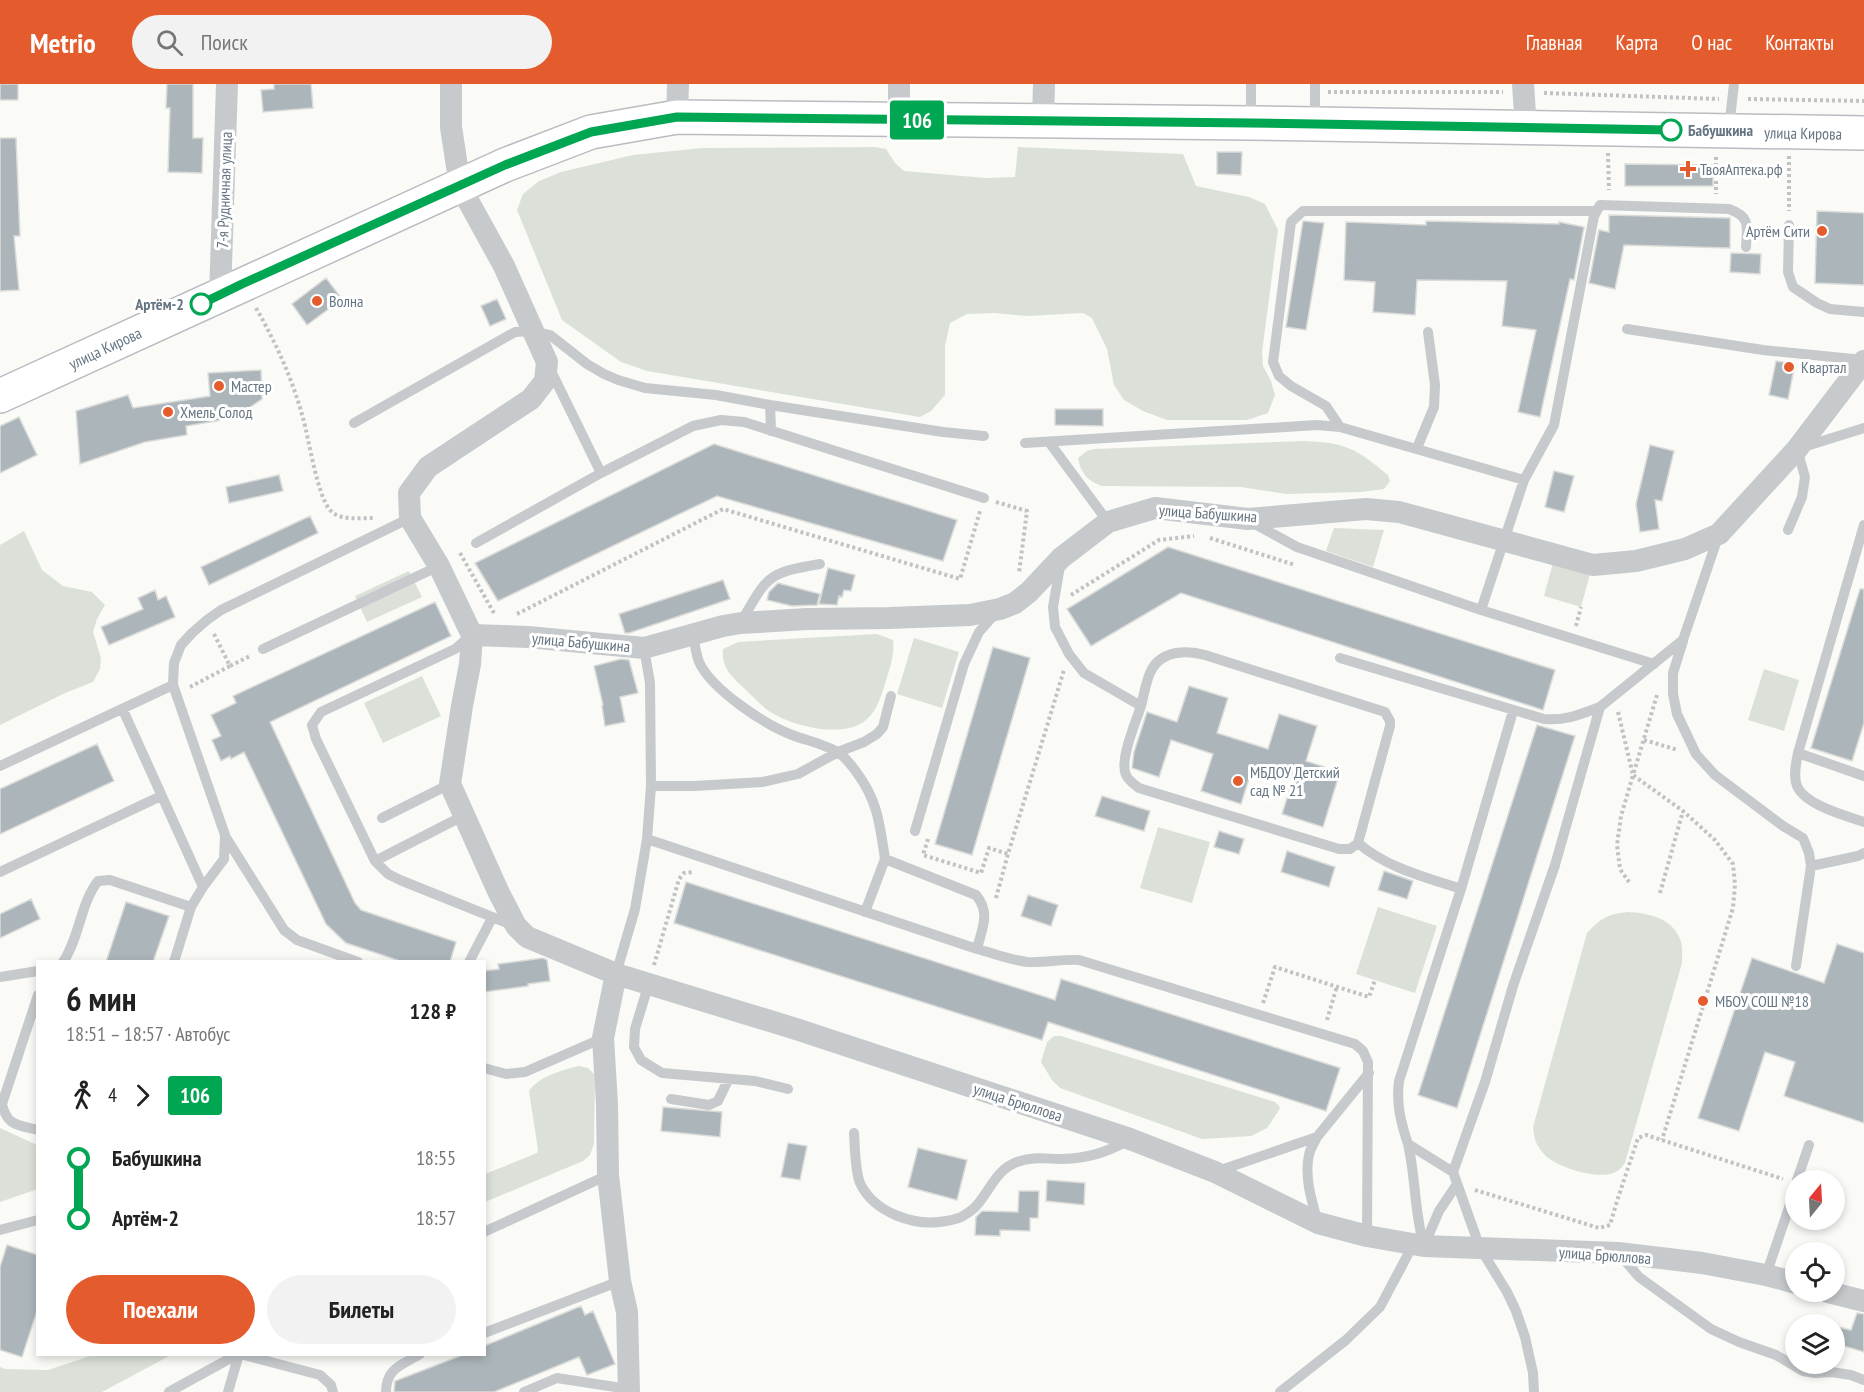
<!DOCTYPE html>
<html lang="ru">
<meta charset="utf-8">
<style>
body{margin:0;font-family:"PT Sans Narrow",sans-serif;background:#f2f2f2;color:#222;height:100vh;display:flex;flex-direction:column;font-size:22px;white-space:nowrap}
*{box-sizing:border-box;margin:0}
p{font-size:20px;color:#767676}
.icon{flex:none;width:33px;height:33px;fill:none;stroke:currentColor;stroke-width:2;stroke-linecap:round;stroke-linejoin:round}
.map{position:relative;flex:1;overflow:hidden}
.drawer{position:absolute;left:36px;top:876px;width:450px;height:396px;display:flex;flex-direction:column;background:#fff;border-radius:0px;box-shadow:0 3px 9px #0003}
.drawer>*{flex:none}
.badge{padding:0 12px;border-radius:4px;font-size:21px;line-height:39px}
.needle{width:39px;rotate:18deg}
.buttons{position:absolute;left:1785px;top:1086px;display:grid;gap:12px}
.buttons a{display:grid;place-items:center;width:60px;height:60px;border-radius:50%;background:#fff;box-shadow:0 3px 9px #0003;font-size:30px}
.map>.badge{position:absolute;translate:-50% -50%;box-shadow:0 0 0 3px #fff}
.legs{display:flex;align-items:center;gap:9px;height:66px;padding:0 30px;font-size:20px}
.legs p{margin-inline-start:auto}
.headline{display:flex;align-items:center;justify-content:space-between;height:102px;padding:0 30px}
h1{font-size:33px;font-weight:700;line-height:45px}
.action{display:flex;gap:12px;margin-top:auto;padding:12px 30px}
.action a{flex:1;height:69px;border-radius:36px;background:#e45c2d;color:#fff;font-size:24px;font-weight:700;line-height:69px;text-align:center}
.action a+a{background:#f2f2f2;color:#222}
ul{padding:0 30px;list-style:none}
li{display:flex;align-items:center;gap:21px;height:60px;font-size:22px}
li i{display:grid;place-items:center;width:9px;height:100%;margin:0 8px;background:currentColor}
li i::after{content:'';width:15px;height:15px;margin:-8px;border:4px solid;border-radius:50%;background:#fff}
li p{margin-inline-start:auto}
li:first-child i{background:linear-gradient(#0000 50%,currentColor 0)}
li:last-child i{background:linear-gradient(currentColor 50%,#0000 0)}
header{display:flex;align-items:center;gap:36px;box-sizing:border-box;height:84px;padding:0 30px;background:#e45c2d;color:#fff}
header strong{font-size:28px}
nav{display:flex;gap:33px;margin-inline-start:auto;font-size:21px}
.search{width:420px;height:54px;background:#f2f2f2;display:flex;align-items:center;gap:15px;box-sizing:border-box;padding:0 21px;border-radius:33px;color:#767676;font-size:22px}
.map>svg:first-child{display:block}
</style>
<header>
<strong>Metrio</strong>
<div class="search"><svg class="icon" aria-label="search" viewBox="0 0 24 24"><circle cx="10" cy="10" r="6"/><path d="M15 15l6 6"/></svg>Поиск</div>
<nav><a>Главная</a><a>Карта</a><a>О нас</a><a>Контакты</a></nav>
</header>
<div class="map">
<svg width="1864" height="1308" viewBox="0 0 1864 1308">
<rect width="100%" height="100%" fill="#fafaf7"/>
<path fill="#dbe1d8" d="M 874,63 L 886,65 L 895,79 L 904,87 L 986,94 L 1015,93 L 1018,63 L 1183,70 L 1196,102 L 1249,113 L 1265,120 L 1278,146 L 1262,268 L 1263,282 L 1271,297 L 1275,311 L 1268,329 L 1247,336 L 1167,336 L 1143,327 L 1124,316 L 1114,301 L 1107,265 L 1092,234 L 1083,229 L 1027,232 L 995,229 L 967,230 L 950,239 L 945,262 L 945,311 L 931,327 L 920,333 L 647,287 L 621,278 L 562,236 L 517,126 L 523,110 L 539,97 L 561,88 L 633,71 L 702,64 Z
M 1304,357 C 1347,359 1355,364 1388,391 L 1390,397 L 1384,405 L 1361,408 L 1286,410 L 1241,403 L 1102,402 C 1088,397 1081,390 1078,374 L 1087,367 L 1094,365 Z
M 1334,444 L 1384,446 L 1373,483 L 1326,467 Z
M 24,447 L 42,486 L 63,502 L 92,508 L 105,521 L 97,535 L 93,548 L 101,574 L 100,585 L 93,598 L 65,609 L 0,641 L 0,461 Z
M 1553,479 L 1590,490 L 1581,523 L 1544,512 Z
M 409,487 L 422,513 L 367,538 L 355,512 Z
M 877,550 L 893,556 C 895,571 889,586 885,600 C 880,615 876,630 862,639 C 837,654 787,641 766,625 C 759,619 752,612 746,606 C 732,593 721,584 723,565 L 738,558 Z
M 914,554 L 959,568 L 942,624 L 897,610 Z
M 1764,585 L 1799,596 L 1784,647 L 1748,636 Z
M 422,592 L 441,632 L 383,659 L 364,619 Z
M 1158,743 L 1210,758 L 1192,819 L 1140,804 Z
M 1378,823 L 1437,842 L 1415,909 L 1356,890 Z
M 1628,828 C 1648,829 1672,834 1680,855 C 1683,862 1682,872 1682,879 L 1625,1079 C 1621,1084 1617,1089 1610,1090 C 1592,1094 1555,1083 1543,1069 C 1536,1061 1534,1054 1533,1043 L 1587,849 C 1601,834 1608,830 1628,828 Z
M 1054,952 L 1061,952 L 1275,1018 L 1280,1023 L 1279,1026 L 1267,1044 L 1251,1052 L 1202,1055 L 1060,1004 L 1052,996 L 1041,978 L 1047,958 Z
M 579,982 L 588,984 L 595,991 L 594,1060 L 590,1071 L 583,1077 L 485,1118 L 485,1090 L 537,1069 L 538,1066 L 529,1007 C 539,992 563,986 579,982 Z
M 0,1044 L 37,1061 L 38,1105 L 0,1118 Z
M 93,1271 L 171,1271 L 102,1308 L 0,1308 L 0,1283 L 5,1285 L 48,1286 Z"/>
<path fill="#acb5ba" stroke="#dbdcd9" stroke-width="1.5" d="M 0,0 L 18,0 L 18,16 L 0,16 Z
M 167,0 L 193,0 L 193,54 L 203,54 L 202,89 L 168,88 L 170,24 L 166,24 Z
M 274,0 L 311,0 L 313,24 L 263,28 L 261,6 L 274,5 Z
M 0,54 L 16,54 L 20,152 L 14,152 L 19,206 L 0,207 Z
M 1217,68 L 1242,68 L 1241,91 L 1217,90 Z
M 1625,80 L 1713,81 L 1713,102 L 1625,102 Z
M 1817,127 L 1864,129 L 1864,201 L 1815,199 Z
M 1609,131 L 1730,134 L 1730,164 L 1624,161 L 1615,205 L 1589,199 L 1599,146 L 1609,148 Z
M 1303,137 L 1324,139 L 1306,246 L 1286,243 Z
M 1426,137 L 1559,140 L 1559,138 L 1584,143 L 1574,196 L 1570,195 L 1540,333 L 1518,328 L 1536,246 L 1502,242 L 1507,197 L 1417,196 L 1415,231 L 1373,228 L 1375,198 L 1344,196 L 1346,138 L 1426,141 Z
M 1731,169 L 1761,170 L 1760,190 L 1730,188 Z
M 326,194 L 342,215 L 307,241 L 292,220 Z
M 497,215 L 506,235 L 490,242 L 481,222 Z
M 1776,277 L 1795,280 L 1788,315 L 1769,311 Z
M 261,286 L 262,315 L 234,334 L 186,342 L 187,351 L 145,358 L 80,380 L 76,327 L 128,311 L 133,324 L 210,312 L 208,289 Z
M 1055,325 L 1103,325 L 1103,342 L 1055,341 Z
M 19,333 L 37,371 L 0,389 L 0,342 Z
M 714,360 L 957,436 L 943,477 L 717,412 L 498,517 L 475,479 Z
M 1650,361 L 1674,367 L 1662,417 L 1655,416 L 1659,445 L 1640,448 L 1636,420 Z
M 1554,387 L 1574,392 L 1564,428 L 1545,423 Z
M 279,391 L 283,407 L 229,419 L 226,403 Z
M 310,432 L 318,449 L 209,501 L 201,483 Z
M 1168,463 L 1555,586 L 1543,626 L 1181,509 L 1091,562 L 1067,525 Z
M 828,484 L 855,491 L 851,507 L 844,506 L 842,513 L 839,512 L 837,521 L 819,520 Z
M 723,496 L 730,515 L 629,549 L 625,549 L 619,530 Z
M 778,499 L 820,510 L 817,521 L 792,522 L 767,516 L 769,508 Z
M 1860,505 L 1864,505 L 1864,639 L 1852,677 L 1811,664 Z
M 155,506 L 158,516 L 166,512 L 175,533 L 109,561 L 101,543 L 143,525 L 138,514 Z
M 435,518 L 451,552 L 270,638 L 355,819 L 361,826 L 456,858 L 450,878 L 403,878 L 346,859 L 326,840 L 244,668 L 231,675 L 230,672 L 221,677 L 212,656 L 221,652 L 211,631 L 236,619 L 233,612 Z
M 993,563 L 1030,574 L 972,771 L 935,760 Z
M 621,575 L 629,576 L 638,609 L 620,613 L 625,638 L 605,642 L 602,622 L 603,621 L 594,582 Z
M 1189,602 L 1228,614 L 1217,649 L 1268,665 L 1279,630 L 1317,642 L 1306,677 L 1340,688 L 1323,743 L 1282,730 L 1293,695 L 1253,682 L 1241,720 L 1201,707 L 1213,670 L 1171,656 L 1159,693 L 1132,684 L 1134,668 L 1147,628 L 1177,638 Z
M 1537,641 L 1575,652 L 1457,1024 L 1418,1011 Z
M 97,660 L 114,697 L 0,750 L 0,705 Z
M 1102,712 L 1150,727 L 1144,747 L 1095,732 Z
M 1219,747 L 1244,755 L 1239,770 L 1214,763 Z
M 1287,767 L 1335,783 L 1329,803 L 1281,788 Z
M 1384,787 L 1413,797 L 1407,815 L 1378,806 Z
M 686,798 L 1055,916 L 1061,895 L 1340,984 L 1326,1027 L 1048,938 L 1042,956 L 674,839 Z
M 1028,811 L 1058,821 L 1051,842 L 1021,832 Z
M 31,815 L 40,835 L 0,854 L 0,830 Z
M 126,818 L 169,832 L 153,878 L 106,878 Z
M 1837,860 L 1864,869 L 1864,1039 L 1784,1012 L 1795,978 L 1765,968 L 1739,1047 L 1698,1034 L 1752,874 L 1824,899 Z
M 543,874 L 547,876 L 550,897 L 528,900 L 528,902 L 484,908 L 484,887 L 499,885 L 498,880 Z
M 663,1023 L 722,1028 L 720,1053 L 661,1047 Z
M 788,1059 L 807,1062 L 800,1096 L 781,1093 Z
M 918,1064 L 967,1076 L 957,1116 L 908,1103 Z
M 1047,1096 L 1085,1099 L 1084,1121 L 1046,1117 Z
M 1019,1107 L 1039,1107 L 1038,1134 L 1030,1134 L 1030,1147 L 1000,1146 L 1000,1152 L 975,1151 L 976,1133 L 982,1127 L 1018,1128 Z
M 7,1161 L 38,1171 L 38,1224 L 22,1273 L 0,1266 L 0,1183 Z
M 581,1222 L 585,1231 L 593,1227 L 615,1280 L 587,1291 L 579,1273 L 494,1308 L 394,1308 L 395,1297 L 465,1270 L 484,1270 L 484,1262 Z
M 1857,1229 L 1864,1230 L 1864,1268 L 1834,1259 L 1834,1242 L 1851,1246 Z"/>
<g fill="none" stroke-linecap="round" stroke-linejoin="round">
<g stroke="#b9bdc1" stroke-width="36">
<path id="primary" d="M 0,312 L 505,81 L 591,48 L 677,33 L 1250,39 L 1864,49"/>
</g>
<path stroke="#c0c2c4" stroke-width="4" stroke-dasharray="3 3" stroke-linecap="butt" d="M 1328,8 L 1503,8
M 1544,9 L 1719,15
M 1748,15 L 1864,17
M 1608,69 L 1609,106
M 1789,72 L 1789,127
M 1716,73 L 1716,110
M 256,224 C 276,259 292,294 303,334 C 309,355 317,411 330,426 C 339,437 360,434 374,434
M 996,418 L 1027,427 L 1019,489
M 1210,454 L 1295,481
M 460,469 L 495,531
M 1071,511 L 1159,456 L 1194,452
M 517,530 L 723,425 L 960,495 L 980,427
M 1576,542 L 1581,523
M 214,550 L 230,582 L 250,572
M 190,603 L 230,582
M 1657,611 L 1633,691 L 1683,727 L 1715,756 L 1733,780 L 1735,801 L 1733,824 L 1662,1056
M 1618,628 L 1633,691 L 1621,732 L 1617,761 L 1620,785 L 1629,798
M 1644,656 L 1678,666
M 928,755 L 923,771 L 981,789 L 989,764 L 1008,770
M 1660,809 L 1683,727
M 996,814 L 1008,770 L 1064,586
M 654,881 L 679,795 L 684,789 L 694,788
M 1263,919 L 1275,883 L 1369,913 L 1375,896
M 1327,936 L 1337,902
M 1475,1106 L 1599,1144 L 1610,1141 L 1617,1117 L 1638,1054 L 1646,1051 L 1783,1095"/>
<path stroke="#c6cacd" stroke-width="10" d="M 1251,36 L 1251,0
M 1315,36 L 1315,0
M 1729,44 L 1734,0
M 1789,141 L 1788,188 L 1793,203 L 1817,219 L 1830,225 L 1864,228
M 1627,245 L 1763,266 L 1864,276
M 551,287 L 601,389
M 770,321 L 943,348 L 984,352
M 354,339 L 515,248 L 533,247 L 550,251 L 587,280 L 604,290 L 618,296 L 645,304 L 716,311 L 770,321 L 771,347
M 1340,343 L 1326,322 L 1291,302 L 1279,292 L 1273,278 L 1291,138 L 1303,127 L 1597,127
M 1049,358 L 1108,438
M 1025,359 L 1317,341 L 1340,343 L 1524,396
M 1417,364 L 1434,323 L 1435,301 L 1428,248
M 1253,439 L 1297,463 L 1481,526 L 1654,580
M 1864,441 L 1798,669 C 1796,679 1793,692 1797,702 C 1805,721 1846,732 1864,738
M 1788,446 L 1802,413 L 1805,393 L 1797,365 L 1864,344
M 476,459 L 601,389 L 693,342 L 721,336 L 744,338 L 984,414
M 1060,482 L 1053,523 L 1055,543 L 1069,570 L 1084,589 L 1141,622 C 1136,638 1119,676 1126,691 C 1128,696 1135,701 1139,704 L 1339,765 L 1350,765 L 1358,759 L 1390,642 L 1390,637 L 1385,628 L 1205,571 C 1188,566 1163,566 1152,585 C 1146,595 1144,611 1141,622
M 1481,526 L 1524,396 L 1554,341 L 1594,132 L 1600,121 L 1729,125 C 1751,133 1747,142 1746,163
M 741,538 C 768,492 766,489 820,480
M 693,552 C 695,560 696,570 699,578 C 712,606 764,640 792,651 C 805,656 827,661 839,669 C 846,674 852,682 857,689 C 878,717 880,742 885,775 L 976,811 C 991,829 982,844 977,865
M 1683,557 L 1673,589 L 1673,610 L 1677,630 L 1696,670 L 1715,691 L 1783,742 L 1803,754 L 1809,769 L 1811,782 L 1796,882
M 263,565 L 439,482
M 1340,574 L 1544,635 C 1565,637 1581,630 1600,623
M 123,626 L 203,803
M 1798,669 L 1864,692
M 0,682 L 173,601
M 651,702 L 694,702 L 763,698 L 798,690 L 838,668 L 864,658 L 877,650 L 883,643 L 891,612
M 463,732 L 375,777 L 316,655 L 312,641 L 321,628 L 455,565 L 469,553
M 382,734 L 450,700
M 915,747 L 964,580 L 979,548 L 995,530
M 225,752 L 284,846 L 297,856 L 358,878
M 647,755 L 977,865 C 993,869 1010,876 1027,878 C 1044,879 1062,875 1079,876 L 1355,960 L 1363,967 L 1368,978 L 1367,1152
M 1358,759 C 1387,784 1425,793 1461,805
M 375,777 L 388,790 L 400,796 L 512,841
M 1811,782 L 1858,772 L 1864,769
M 0,788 L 161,712
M 865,828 L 885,775
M 63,878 C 80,853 80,820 98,797 L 110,796 L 191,823
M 174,878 L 191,823 L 203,803 L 224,775 L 225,751 L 173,601 L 174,579 L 181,561 L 192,549 L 207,536 L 221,526 L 410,434
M 469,878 L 492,834
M 616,890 L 635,825 L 647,755 L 651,702 L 650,599 L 644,564
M 0,893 L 38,887
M 649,899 L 635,945 L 634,963 L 641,976 L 662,989 L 755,997 L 788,1005
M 38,911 L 2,1020 C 7,1042 18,1041 38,1046
M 484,984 L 506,990 L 525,988 L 603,954
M 671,1015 L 709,1021 L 718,1017 L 728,996
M 854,1049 C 855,1063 855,1087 860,1099 C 874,1129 915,1143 946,1137 C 952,1136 958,1135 963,1132 C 968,1129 974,1125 977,1121 C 990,1106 997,1085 1017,1078 C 1032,1072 1047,1075 1062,1075 C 1088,1074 1105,1069 1127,1057
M 1317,1053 C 1314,1059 1310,1065 1309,1071 C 1304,1093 1312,1118 1318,1139
M 1408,1060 C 1416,1094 1414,1128 1424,1162
M 1218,1087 L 1317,1053 L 1369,989
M 1453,1088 L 1408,1060 C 1401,1039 1396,1020 1399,997 L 1461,805 L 1513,627
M 1797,1096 L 1809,1061
M 0,1146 L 38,1136
M 484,1148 L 608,1091
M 1424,1162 L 1439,1127 L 1457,1100
M 1620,1171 L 1639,1193 L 1711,1245 L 1739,1258 L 1776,1271 L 1803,1287 L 1815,1289 L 1831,1288 L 1851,1291 L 1864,1296
M 1766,1191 L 1796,1103
M 484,1249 L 620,1197
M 240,1270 L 320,1291 L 331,1301 L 333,1308
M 169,1308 L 238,1270
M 228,1308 L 239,1270
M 386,1308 C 386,1284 402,1281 420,1270
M 524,1308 L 557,1294 L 628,1305
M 1280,1308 L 1346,1256 L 1380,1223 L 1413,1161
M 1534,1308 L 1533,1289 L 1525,1253 L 1516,1227 L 1507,1208 L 1480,1164 L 1453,1088 L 1485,998 L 1513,902 L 1555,781 L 1600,623 L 1683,556 L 1718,453"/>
<path stroke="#c6cacd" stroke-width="22" d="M 451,0 L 451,43 L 460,102 L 504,182 L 547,278 L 545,297 L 531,315 L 428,383 L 409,409 L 410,434 L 439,482 L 472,551 L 470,580 L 462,622 L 450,700 L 498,807 L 516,842 L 527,853 L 616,890 L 796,945 L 1130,1055 L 1215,1088 L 1318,1139 L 1367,1152 L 1424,1162 L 1618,1169 L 1702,1179 L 1766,1191 L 1796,1199
M 899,0 L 899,36
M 1523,0 L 1526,44
M 677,33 L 678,0
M 1043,37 L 1044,0
M 220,212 L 227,0
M 472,551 L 528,553 L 644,564 L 723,542 L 741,539 L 807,535 L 889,534 L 970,531 L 1000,525 L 1015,519 L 1029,508 L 1061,474 L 1108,438 L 1155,424 L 1248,435 L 1366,425 L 1399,428 L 1593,481 L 1636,477 L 1685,465 L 1719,450 L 1797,365 L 1864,277
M 616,890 L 603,954 L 607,1020 L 608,1091 L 620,1197 L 627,1228 L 629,1308
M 1828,1208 L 1864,1217"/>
<use href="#primary" stroke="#fff" stroke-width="33"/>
</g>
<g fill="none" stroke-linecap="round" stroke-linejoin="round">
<g stroke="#fff" stroke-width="14">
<path id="line-1" d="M 201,220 L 242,200 L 505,81 L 591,48 L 677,33 L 1251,39 L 1671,46"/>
</g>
<use href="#line-1" stroke="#00a651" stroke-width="9"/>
</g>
<g fill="#fff" stroke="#00a651" stroke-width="3">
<circle cx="1671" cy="46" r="10"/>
<circle cx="201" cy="220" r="10"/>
</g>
<g fill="#e45c2d" stroke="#fff" stroke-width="2">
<path d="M1685 76h6v6h6v6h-6v6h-6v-6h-6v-6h6z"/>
<circle cx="1822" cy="147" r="6"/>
<circle cx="317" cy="217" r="6"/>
<circle cx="1789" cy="283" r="6"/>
<circle cx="219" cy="302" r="6"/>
<circle cx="168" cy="328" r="6"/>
<circle cx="1238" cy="697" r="6"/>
<circle cx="1703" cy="917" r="6"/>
</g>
<g text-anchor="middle" stroke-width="6" stroke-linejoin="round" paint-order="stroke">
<g font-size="16" font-weight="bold" fill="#657582" stroke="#fff" text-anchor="start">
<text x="1688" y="52">Бабушкина</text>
<text x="184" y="226" text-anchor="end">Артём-2</text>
</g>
<g font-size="16" fill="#657582" stroke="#fff">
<text transform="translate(1803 49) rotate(1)" y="6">улица Кирова</text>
<text transform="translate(224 106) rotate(-88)" y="6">7-я Рудничная улица</text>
<text transform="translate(105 264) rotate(-25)" y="6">улица Кирова</text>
<text transform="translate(1208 429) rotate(4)" y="6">улица Бабушкина</text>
<text transform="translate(581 558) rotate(5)" y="6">улица Бабушкина</text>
<text transform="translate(1018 1018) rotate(18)" y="6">улица Брюллова</text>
<text transform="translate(1605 1171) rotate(4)" y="6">улица Брюллова</text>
</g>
<g font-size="16" fill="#657582" stroke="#fff" text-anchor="start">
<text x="1700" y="91">ТвояАптека.рф</text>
<text x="1810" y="153" text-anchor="end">Артём Сити</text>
<text x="329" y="223">Волна</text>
<text x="1801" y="289">Квартал</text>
<text x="231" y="308">Мастер</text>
<text x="180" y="334">Хмель Солод</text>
<text x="1250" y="694">МБДОУ Детский<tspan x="1250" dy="18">сад № 21</tspan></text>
<text x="1715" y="923">МБОУ СОШ №18</text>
</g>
</g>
</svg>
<div class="buttons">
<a><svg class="needle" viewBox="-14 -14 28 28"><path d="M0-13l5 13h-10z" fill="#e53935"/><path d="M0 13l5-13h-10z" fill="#767676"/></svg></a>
<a><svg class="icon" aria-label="locate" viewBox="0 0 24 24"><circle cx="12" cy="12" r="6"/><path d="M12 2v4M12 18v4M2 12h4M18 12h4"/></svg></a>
<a><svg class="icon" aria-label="layers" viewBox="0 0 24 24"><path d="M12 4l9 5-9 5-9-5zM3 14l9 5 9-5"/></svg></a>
</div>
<b class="badge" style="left:917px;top:36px;background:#00a651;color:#fff">106</b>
<section class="drawer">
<div class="headline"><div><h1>6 мин</h1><p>18:51 – 18:57 · Автобус</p></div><b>128 ₽</b></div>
<div class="legs"><svg class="icon" aria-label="walk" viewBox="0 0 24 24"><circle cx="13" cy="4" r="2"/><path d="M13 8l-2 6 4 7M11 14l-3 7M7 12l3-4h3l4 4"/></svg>4<svg class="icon" aria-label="forward" viewBox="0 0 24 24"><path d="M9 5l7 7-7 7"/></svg><b class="badge" style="background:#00a651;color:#fff">106</b></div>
<ul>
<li><i style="color:#00a651"></i><b>Бабушкина</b><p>18:55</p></li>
<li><i style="color:#00a651"></i><b>Артём-2</b><p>18:57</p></li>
</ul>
<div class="action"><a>Поехали</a><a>Билеты</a></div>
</section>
</div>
